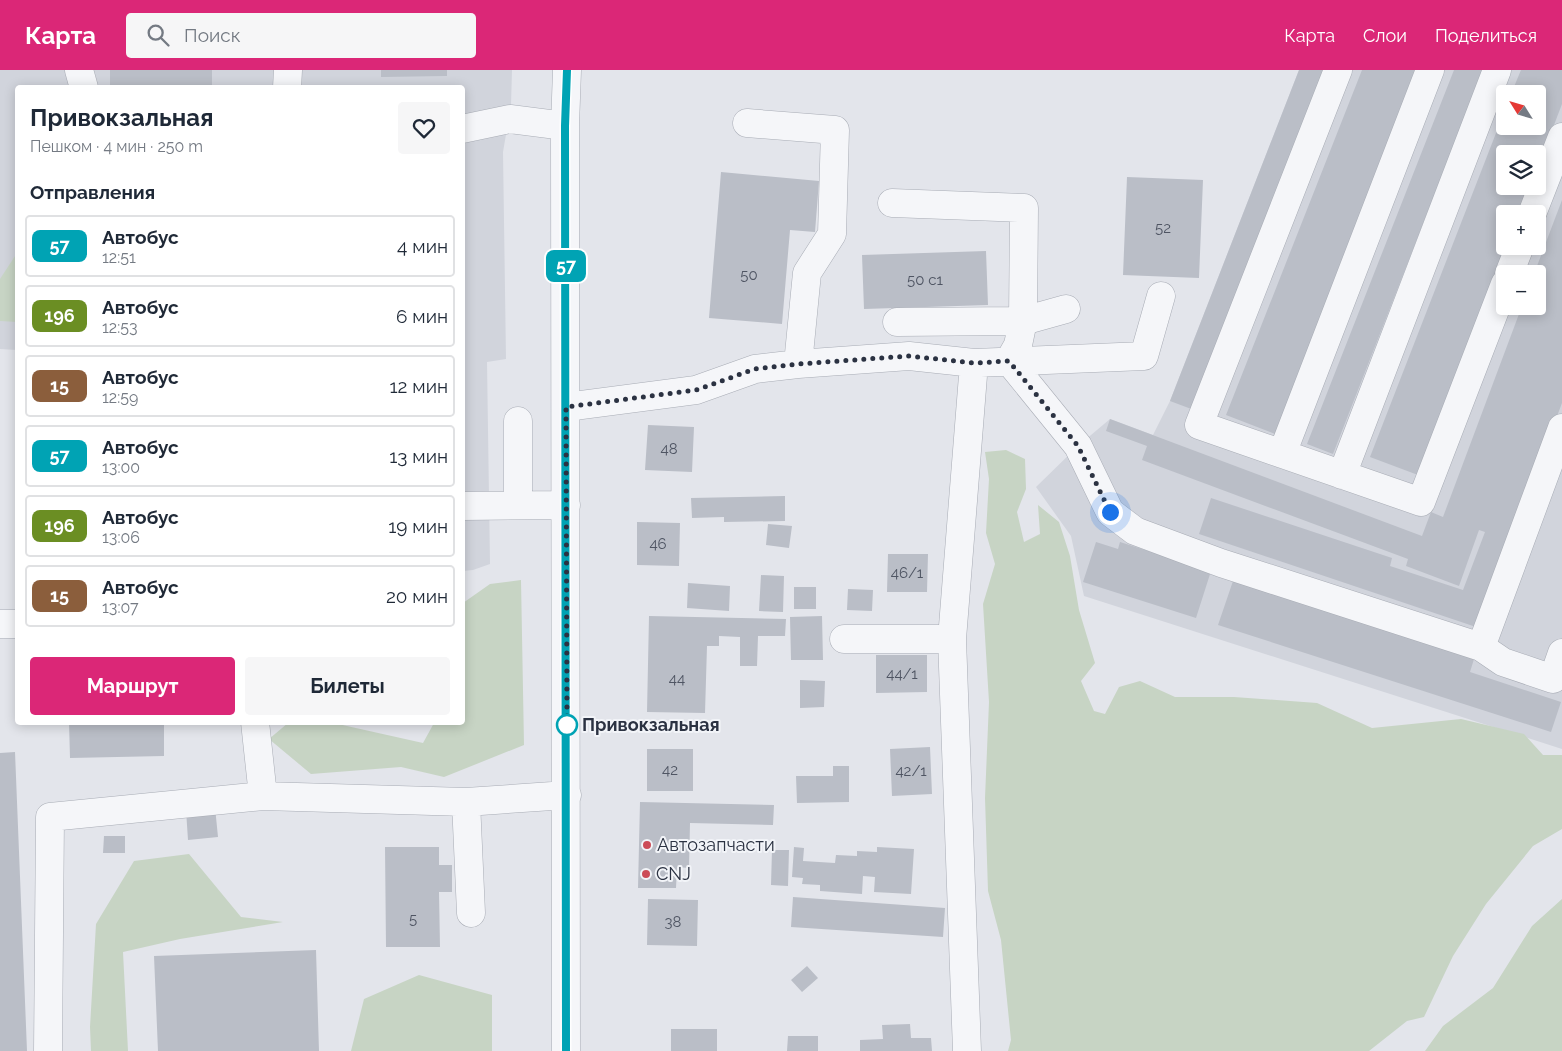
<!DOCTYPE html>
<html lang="ru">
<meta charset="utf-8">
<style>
body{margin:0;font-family:Raleway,sans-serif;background:#f6f6f7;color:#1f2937;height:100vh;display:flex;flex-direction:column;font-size:19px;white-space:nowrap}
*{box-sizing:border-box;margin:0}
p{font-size:16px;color:#747a83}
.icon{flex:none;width:28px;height:28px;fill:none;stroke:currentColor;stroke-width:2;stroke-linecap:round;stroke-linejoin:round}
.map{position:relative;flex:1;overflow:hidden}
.details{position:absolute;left:15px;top:15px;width:450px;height:640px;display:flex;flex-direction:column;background:#fff;border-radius:5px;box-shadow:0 2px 12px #0003}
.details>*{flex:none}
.badge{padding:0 10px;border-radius:8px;font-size:18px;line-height:32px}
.needle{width:32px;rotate:307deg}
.buttons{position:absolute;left:1496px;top:15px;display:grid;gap:10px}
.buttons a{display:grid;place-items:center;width:50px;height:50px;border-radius:5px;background:#fff;box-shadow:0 2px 12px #0003;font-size:25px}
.you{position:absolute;width:25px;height:25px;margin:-12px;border:4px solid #fff;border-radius:50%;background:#1a73e8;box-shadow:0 0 0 8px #1a73e833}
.map>.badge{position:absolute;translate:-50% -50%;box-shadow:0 0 0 2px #fff}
h2{padding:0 15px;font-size:19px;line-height:45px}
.round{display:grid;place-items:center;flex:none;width:52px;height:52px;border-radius:5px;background:#f6f6f7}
.headline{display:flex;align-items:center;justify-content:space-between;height:85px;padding:0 15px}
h1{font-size:24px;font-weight:700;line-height:38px}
.cta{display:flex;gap:10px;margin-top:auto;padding:10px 15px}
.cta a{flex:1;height:58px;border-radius:5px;background:#db2777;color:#fff;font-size:20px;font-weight:700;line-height:58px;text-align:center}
.cta a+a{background:#f6f6f7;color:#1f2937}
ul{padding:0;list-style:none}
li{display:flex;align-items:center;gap:15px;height:62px;margin:0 10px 8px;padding:0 5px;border:2px solid #e0e1e3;border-radius:5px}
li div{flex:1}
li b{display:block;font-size:19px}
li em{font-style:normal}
li .badge{min-width:55px;font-weight:700;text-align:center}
header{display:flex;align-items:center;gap:30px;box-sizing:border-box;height:70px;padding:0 25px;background:#db2777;color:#fff}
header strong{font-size:24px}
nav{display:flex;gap:28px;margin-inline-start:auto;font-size:18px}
.search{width:350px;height:45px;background:#f6f6f7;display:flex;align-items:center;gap:12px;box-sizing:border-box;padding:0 18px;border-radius:5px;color:#747a83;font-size:19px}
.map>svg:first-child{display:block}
</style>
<header>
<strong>Карта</strong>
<div class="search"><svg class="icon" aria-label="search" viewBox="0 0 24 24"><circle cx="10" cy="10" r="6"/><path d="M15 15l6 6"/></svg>Поиск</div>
<nav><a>Карта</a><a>Слои</a><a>Поделиться</a></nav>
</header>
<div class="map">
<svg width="1562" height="981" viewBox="0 0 1562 981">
<rect width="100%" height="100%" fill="#e3e5eb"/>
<path fill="#d1d4dc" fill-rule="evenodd" d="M 0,0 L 512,0 L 511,35 L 503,82 L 506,289 L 487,292 L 490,494 L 473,500 L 463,501 L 462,18 L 18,18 L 17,280 L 0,279 Z
M 1299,0 L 1562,0 L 1562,679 L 1084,526 L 1071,466 L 1036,417 L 1078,376 L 1110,349 L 1153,365 L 1170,331 ZM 1505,24 L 1538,24 L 1538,56 L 1505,56 ZM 1505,84 L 1538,84 L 1538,116 L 1505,116 ZM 1505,144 L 1538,144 L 1538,176 L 1505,176 ZM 1505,204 L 1538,204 L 1538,236 L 1505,236 Z"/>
<path fill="#c7d4c4" d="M 17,183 L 17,252 L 0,251 L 0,209 Z
M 1006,380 L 1025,389 L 1026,419 L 1017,442 L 1024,472 L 1040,464 L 1038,435 L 1059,452 L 1070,486 L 1079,540 L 1095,593 L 1081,611 L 1094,641 L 1105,644 L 1119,617 L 1140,611 L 1175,627 L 1234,627 L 1317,633 L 1372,658 L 1461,649 L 1524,664 L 1543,685 L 1562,685 L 1562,759 L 1533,776 L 1486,834 L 1453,886 L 1424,947 L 1407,951 L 1369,981 L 1008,981 L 1011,970 L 1001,870 L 988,821 L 985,728 L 989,632 L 983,534 L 995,494 L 986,463 L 989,409 L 985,382 Z
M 521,510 L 524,675 L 444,707 L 401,697 L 311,704 L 269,669 L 288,653 L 329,652 L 423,673 L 434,653 L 462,652 L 463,533 L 490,514 Z
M 189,784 L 241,847 L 283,852 L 180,869 L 123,882 L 128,981 L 91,981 L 90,957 L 96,854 L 134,791 Z
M 1562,829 L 1562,981 L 1425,981 L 1443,956 L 1493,918 L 1532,856 Z
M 419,905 L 492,925 L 492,981 L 351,981 L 364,929 Z"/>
<path fill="#babec7" d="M 110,0 L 212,0 L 212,18 L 110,18 Z
M 381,0 L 447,0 L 447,6 L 381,7 Z
M 1299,0 L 1327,0 L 1194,340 L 1170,331 Z
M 1362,0 L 1417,0 L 1275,364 L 1226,345 Z
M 1454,0 L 1483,0 L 1333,384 L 1307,374 Z
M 1521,0 L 1562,0 L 1562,34 L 1538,97 L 1538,84 L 1505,84 L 1505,116 L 1530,116 L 1519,144 L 1505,144 L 1505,176 L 1507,176 L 1418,405 L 1370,387 L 1505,40 L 1505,56 L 1538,56 L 1538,24 L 1511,24 Z
M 721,102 L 819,111 L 815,162 L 790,160 L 782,254 L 709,248 Z
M 1127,107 L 1203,110 L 1199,208 L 1123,205 Z
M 1562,130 L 1562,333 L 1488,529 L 1479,558 L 1199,464 L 1211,428 L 1392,488 L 1390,496 L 1463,520 L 1485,462 L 1479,460 L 1459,516 L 1406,496 L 1408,489 L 1142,390 L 1147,376 L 1106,361 L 1110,349 L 1422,466 L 1431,442 L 1443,447 L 1522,236 L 1538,236 L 1538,204 L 1534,204 Z
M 986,181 L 988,235 L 864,239 L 862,185 Z
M 648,355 L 694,357 L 692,402 L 645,400 Z
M 785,426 L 785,451 L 724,452 L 724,447 L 692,448 L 691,428 Z
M 637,452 L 680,453 L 679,496 L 637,495 Z
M 768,454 L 792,456 L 789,478 L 766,475 Z
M 1096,472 L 1118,479 L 1120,472 L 1211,501 L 1196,548 L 1083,512 Z
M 888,484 L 928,484 L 927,522 L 887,522 Z
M 761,505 L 784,506 L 783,542 L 759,541 Z
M 1233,511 L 1474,589 L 1470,602 L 1561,632 L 1551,662 L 1218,555 Z
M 688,513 L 730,516 L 729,541 L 687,538 Z
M 794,517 L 816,517 L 816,539 L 794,539 Z
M 848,519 L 873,520 L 872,541 L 847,540 Z
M 649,546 L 786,549 L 785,566 L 758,566 L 757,596 L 740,596 L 740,567 L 719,566 L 719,576 L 707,576 L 705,643 L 647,642 Z
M 822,546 L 823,590 L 791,590 L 790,547 Z
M 876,585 L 927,585 L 927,622 L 876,623 Z
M 800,610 L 825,611 L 824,637 L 800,638 Z
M 69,652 L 164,652 L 164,686 L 70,688 Z
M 930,677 L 932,724 L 892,726 L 890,679 Z
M 647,679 L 693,679 L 693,721 L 647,721 Z
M 15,682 L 27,981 L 0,981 L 0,683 Z
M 833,696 L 849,696 L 849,732 L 797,733 L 796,706 L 833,706 Z
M 640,732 L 774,735 L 773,755 L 690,753 L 689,798 L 677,797 L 676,818 L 638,818 Z
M 215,737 L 218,767 L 188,770 L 186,740 Z
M 104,766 L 125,766 L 125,783 L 103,783 Z
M 385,777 L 439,777 L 439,795 L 452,795 L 452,822 L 439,822 L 440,877 L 386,877 Z
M 794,777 L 804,778 L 803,791 L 835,793 L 836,785 L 857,786 L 857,781 L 877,782 L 877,777 L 914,779 L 911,824 L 874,822 L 875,807 L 863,806 L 862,824 L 820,821 L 820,815 L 802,814 L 803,808 L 792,807 Z
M 772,780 L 789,780 L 788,816 L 771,815 Z
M 793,827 L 945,838 L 943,867 L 791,857 Z
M 648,829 L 698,830 L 697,876 L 647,875 Z
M 316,880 L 319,981 L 158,981 L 154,886 Z
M 807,896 L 818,908 L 802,922 L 791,910 Z
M 910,954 L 911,968 L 931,968 L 932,981 L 860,981 L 860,970 L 883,969 L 882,955 Z
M 671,959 L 717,959 L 717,981 L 671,981 Z
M 788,966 L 818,966 L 818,981 L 787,981 Z"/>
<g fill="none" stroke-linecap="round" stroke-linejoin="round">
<g stroke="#a8acb5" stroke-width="29">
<path id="minor" d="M 79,0 L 84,18
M 1338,0 L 1199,355 L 1421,432 L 1505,214
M 287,18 L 288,0
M 747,53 L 835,60 L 832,164 L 807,203 L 798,294
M 462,59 L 510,49 L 565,56
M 892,133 L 1024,138 L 1023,251 L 1018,275 L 1009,291 L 1078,376 L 1110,442 L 1135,461 L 1221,493 L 1481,577 L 1503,592 L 1553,609 L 1562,583
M 1532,144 L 1562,67
M 1509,204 L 1520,176
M 897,252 L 1023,251 L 1066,239
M 566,337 L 696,320 L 755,299 L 798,294 L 909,286 L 974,293 L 1144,286 L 1161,226
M 1282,384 L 1430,0
M 1342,405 L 1497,0
M 518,435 L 518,351
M 462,436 L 566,435
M 0,554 L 18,554
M 844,569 L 952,569
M 1481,577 L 1562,358
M 255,652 L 263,726
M 466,732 L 471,843
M 48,981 L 50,747 L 263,726 L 466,732 L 567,725
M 566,981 L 565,56 L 567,0
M 967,981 L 952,569 L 974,293"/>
</g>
<use href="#minor" stroke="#f5f6f9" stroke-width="28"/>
</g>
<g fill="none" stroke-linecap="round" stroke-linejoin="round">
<g stroke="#fff" stroke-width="11">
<path id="line" d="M 566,981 L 565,56 L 567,0"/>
</g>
<use href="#line" stroke="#00a3b4" stroke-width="8"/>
<path stroke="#2b3242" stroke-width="5" stroke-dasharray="0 9" d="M 567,655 L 566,337 L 696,320 L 755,299 L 798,294 L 909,286 L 974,293 L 1009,291 L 1078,376 L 1110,442"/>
</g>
<circle fill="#fff" stroke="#00a3b4" stroke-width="2.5" cx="567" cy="655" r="10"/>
<g fill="#cc4b57" stroke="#f2f4f8" stroke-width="2">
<circle cx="647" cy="775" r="5"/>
<circle cx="646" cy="804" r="5"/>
</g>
<g text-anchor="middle" stroke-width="4" stroke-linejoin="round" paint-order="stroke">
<g font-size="15" fill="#4f5563">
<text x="1163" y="163">52</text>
<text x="749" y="210">50</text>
<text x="925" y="215">50 с1</text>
<text x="669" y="384">48</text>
<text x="658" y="479">46</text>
<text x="907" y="508">46/1</text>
<text x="902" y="609">44/1</text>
<text x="677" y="614">44</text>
<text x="670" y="705">42</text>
<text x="911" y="706">42/1</text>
<text x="413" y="854">5</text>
<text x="673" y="857">38</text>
</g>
<g font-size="18" font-weight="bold" fill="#2b3242" stroke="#f2f4f8" text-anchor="start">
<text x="582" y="661">Привокзальная</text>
</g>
<g font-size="18" fill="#2b3242" stroke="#f2f4f8" text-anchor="start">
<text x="657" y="781">Автозапчасти</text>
<text x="656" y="810">CNJ</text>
</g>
</g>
</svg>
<div class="buttons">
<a><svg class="needle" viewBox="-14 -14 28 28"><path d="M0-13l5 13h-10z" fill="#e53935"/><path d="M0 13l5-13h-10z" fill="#747a83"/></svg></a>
<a><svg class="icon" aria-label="layers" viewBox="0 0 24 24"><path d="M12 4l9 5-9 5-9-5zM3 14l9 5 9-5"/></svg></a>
<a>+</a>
<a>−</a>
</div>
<div class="you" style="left:1110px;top:442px"></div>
<b class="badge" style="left:566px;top:196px;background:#00a3b4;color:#fff">57</b>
<section class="details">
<div class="headline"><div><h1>Привокзальная</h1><p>Пешком · 4 мин · 250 m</p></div><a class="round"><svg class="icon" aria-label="heart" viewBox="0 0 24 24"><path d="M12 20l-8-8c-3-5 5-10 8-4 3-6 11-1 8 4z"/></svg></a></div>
<h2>Отправления</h2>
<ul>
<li><span class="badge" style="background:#00a3b4;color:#fff">57</span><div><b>Автобус</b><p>12:51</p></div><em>4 мин</em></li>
<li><span class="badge" style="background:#6b8e23;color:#fff">196</span><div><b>Автобус</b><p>12:53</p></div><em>6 мин</em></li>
<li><span class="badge" style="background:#8b5e3c;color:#fff">15</span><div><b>Автобус</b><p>12:59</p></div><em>12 мин</em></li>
<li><span class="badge" style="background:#00a3b4;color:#fff">57</span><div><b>Автобус</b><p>13:00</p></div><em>13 мин</em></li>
<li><span class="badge" style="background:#6b8e23;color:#fff">196</span><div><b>Автобус</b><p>13:06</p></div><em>19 мин</em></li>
<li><span class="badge" style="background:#8b5e3c;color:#fff">15</span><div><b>Автобус</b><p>13:07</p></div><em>20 мин</em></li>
</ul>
<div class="cta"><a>Маршрут</a><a>Билеты</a></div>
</section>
</div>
